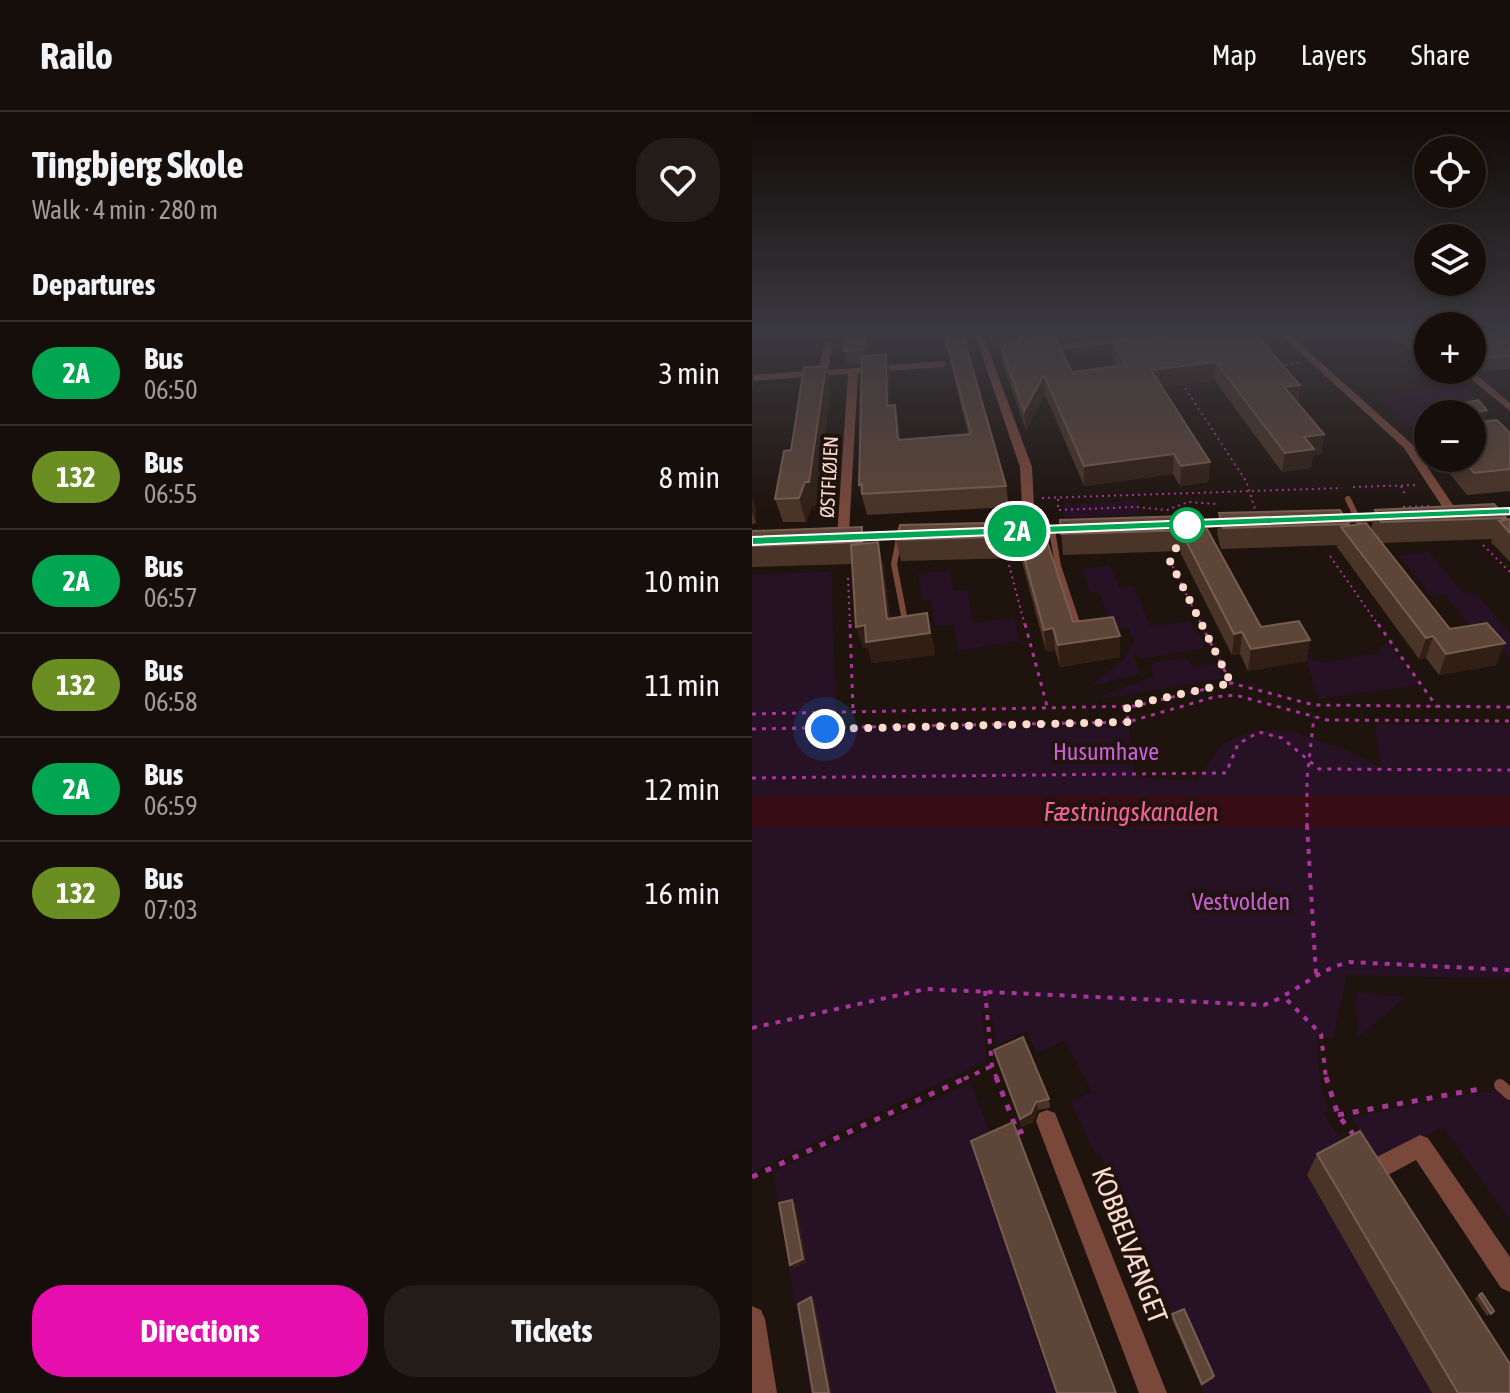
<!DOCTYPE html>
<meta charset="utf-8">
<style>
body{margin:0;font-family:"Asap Condensed",sans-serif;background:#231c18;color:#f1f3f6;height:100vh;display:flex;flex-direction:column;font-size:30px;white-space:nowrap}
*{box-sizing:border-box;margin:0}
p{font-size:26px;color:#9e9c9c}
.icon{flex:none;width:44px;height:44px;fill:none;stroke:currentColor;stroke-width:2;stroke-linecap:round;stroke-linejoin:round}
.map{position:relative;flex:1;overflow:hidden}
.panel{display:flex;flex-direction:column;background:#160e0a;width:752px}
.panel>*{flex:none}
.badge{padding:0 16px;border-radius:26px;font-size:28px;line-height:52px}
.controls{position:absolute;left:662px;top:24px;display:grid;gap:16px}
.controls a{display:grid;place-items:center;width:72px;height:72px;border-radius:50%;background:#160e0a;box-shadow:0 4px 12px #0003,0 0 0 2px #352e2b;font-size:40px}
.you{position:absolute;width:40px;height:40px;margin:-20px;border:6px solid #fff;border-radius:50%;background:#1a73e8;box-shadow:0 0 0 12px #1a73e833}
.map>.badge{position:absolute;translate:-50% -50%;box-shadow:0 0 0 4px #fff}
h2{padding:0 32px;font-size:30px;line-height:72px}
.round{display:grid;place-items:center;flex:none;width:84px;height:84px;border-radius:32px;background:#231c18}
.overview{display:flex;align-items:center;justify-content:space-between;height:136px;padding:0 32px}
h1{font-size:38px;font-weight:700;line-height:60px}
.button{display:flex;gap:16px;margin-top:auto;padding:16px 32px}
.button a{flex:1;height:92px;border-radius:32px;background:#e70eae;color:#fff;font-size:32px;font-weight:700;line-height:92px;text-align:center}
.button a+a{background:#231c18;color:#f1f3f6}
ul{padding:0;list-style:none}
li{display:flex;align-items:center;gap:24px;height:104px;padding:0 32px;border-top:2px solid #352e2b}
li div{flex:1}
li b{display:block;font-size:30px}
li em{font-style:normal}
li .badge{min-width:88px;font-weight:700;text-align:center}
header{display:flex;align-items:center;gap:48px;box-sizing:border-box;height:112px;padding:0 40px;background:#160e0a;border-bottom:2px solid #352e2b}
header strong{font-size:38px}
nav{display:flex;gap:44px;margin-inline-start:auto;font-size:28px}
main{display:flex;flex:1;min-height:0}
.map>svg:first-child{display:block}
</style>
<header>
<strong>Railo</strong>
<nav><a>Map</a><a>Layers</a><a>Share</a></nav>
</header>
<main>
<section class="panel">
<div class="overview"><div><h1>Tingbjerg Skole</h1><p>Walk · 4 min · 280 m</p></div><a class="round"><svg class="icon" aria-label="heart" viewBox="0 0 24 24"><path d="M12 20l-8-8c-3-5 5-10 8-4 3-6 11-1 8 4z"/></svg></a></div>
<h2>Departures</h2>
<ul>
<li><span class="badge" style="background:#00a651;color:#fff">2A</span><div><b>Bus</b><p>06:50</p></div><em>3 min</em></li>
<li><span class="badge" style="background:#6b8e23;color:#fff">132</span><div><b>Bus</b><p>06:55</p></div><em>8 min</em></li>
<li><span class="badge" style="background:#00a651;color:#fff">2A</span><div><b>Bus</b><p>06:57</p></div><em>10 min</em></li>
<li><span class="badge" style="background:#6b8e23;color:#fff">132</span><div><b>Bus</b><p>06:58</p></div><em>11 min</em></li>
<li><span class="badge" style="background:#00a651;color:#fff">2A</span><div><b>Bus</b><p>06:59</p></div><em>12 min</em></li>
<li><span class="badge" style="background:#6b8e23;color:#fff">132</span><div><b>Bus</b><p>07:03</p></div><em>16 min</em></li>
</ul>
<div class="button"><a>Directions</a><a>Tickets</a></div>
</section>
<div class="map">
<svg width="758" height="1281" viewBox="0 0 758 1281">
<rect width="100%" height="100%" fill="#1e130d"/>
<path fill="#271124" d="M 707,271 L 742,303 L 720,306 L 720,302 L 676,302 L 676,313 L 660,316 L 626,285 Z
M 387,389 L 389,403 L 312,406 L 311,392 Z
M 676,439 L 713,482 L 724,481 L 758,521 L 758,548 L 733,518 L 723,520 L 692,482 L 679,484 L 647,444 Z
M 358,453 L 367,475 L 381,473 L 398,514 L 438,509 L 443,520 L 452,527 L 451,537 L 389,547 L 387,543 L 382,544 L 388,562 L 338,574 L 371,548 L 382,530 L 376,515 L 361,518 L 347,480 L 338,481 L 330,457 Z
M 198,458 L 202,479 L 215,478 L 222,511 L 262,505 L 268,529 L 206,539 L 202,512 L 183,515 L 179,488 L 170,488 L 166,462 Z
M 79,460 L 85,619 L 377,615 L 383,665 L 444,669 L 471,631 L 501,619 L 536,618 L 592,637 L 628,655 L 624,613 L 758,613 L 758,867 L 595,863 L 581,926 L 567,925 C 563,952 568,973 577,999 L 571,1001 L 598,1040 L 680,1281 L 452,1281 L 348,1042 L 344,1043 L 318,990 L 340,980 L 313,929 L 284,941 L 275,919 L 245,933 L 239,899 L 230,899 L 235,948 L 0,1061 L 0,462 Z
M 637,532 L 667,573 L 566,587 L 552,543 L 570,551 L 629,540 L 626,534 Z
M 430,546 L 436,547 L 441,555 L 464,552 L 472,566 L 350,587 L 350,583 L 402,565 L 399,554 L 405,550 Z
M 604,880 L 654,885 L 606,926 Z
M 219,971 L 244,1037 L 224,1048 L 303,1281 L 58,1281 L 21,1059 Z
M 746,977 L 758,991 L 758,1108 L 691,1015 L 626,1048 L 599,1005 Z"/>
<path fill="#380c14" d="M 758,683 L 758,715 L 0,716 L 0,685 Z"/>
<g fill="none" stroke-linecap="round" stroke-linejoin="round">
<path stroke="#a8349c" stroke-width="2" stroke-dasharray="2 4" stroke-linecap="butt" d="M 527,254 L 547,251
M 433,276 L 494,369 L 505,403
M 649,374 L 654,384
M 601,375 L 666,373
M 290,386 L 590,376
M 306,387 L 306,398 L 384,395 L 415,398 L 436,390 L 465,392
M 651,395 L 680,394
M 731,433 L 758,460
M 578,444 L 627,514
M 418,449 L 450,514
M 257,453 L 273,514
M 96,466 L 98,514"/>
<path stroke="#a8349c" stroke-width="3" stroke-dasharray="4 6" stroke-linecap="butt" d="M 98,512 L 101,599
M 273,512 L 295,594
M 449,512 L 479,571
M 626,512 L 685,595
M 375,594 L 376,610
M 0,602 L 383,594 L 479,571 L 562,593 L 758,595
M 0,617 L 376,610 L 462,585 L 483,583 L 575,608 L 758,609
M 0,666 L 474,661 L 486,632 L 507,620 L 530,626 L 567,657 L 758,658
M 555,715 L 555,666 L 562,605"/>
<path stroke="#a8349c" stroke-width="4" stroke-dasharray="5 7" stroke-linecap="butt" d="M 555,713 L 564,862
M 233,879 L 240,954 L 245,967
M 535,888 L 569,922 L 574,967
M 0,916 L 174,877 L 512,893 C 543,882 565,857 598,850 L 758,858
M 212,967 L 240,954"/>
<path stroke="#a8349c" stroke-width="5" stroke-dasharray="6 9" stroke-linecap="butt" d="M 244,965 L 266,1021 L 276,1016
M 574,965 L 586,1003 L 601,1022
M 586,1003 L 733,976
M 0,1065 L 216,965"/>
<path stroke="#7a483b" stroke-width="5" d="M 394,225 L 413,223
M 299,237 L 381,226"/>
<path stroke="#7a483b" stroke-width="6" d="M 596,387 L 608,412
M 300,418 L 306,454 L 326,514
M 147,427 L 142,452 L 154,514"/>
<path stroke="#7a483b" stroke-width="8" d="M 153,512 L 154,515
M 325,512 L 327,517"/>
<path stroke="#7a483b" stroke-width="12" d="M 748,973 L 758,982"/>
<path fill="#7a483b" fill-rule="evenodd" d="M 223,223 L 231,223 L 280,355 L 283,415 L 329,413 L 333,414 L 333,420 L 256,423 L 250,419 L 256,415 L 271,415 L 268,355 Z
M 529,223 L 538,223 L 660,332 L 707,402 L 705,405 L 697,405 L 652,336 Z
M 77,229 L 81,232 L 76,258 L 191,249 L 196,252 L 191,255 L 106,261 L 97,421 L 165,419 L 171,423 L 169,426 L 91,429 L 85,425 L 96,262 L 0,269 L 0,263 L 66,258 L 73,232 Z
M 708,258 L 719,258 L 758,291 L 758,299 Z
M 758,396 L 758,404 L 728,405 L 722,401 L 728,397 Z
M 641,401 L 645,402 L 645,408 L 576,412 L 570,408 L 576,404 Z
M 489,407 L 495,411 L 493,414 L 416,418 L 410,414 L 416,410 Z
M 295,998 L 303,1001 L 415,1281 L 387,1281 L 284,1009 L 287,1001 Z
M 668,1023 L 676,1026 L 758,1145 L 758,1180 L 749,1176 L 664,1048 L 623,1070 L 615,1066 L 611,1058 L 615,1050 Z
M 0,1194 L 9,1198 L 13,1207 L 25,1281 L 0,1281 Z"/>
</g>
<path fill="#4a3427" d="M 94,223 L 117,223 L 116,244 L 138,262 L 138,294 L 143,293 L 149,328 L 216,322 L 191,223 L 211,223 L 254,374 L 257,395 L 115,403 L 107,373 L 110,251 L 95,252 L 92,239 Z
M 265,223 L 307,223 L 307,228 L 305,228 L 320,260 L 365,255 L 361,248 L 361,230 L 373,228 L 372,223 L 402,223 L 404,225 L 548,273 L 546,290 L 572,322 L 569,342 L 561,343 L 559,356 L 530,360 L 463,269 L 410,275 L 458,350 L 456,370 L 428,374 L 421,362 L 332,374 L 293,282 L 274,318 L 250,250 L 248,232 L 267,229 Z
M 638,223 L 676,223 L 676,250 Z
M 720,223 L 731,225 L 758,223 L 758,257 L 726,260 L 720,256 Z
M 74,254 L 79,276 L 64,393 L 60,394 L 54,410 L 31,410 L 23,387 L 39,338 Z
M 726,288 L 735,298 L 731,310 L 745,308 L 758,321 L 758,379 L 715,383 L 686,347 L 720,346 L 720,302 L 698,302 L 701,293 Z
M 0,386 L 4,398 L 4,411 L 0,412 Z
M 623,398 L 754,406 L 753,408 L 758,407 L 758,450 L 739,430 L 740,427 L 629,431 L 698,517 L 744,553 L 687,563 L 674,546 L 667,547 L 585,435 L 585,433 L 469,437 L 465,422 L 467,401 L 597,412 L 597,414 L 619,417 Z
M 308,408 L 438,418 L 438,420 L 509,515 L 558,528 L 554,549 L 496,559 L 488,542 L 480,543 L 429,442 L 429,439 L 311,443 Z
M 273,410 L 275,426 L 321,510 L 368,545 L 308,555 L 303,538 L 294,539 L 269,446 L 149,449 L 144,428 Z
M 0,419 L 115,431 L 131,451 L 138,507 L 175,501 L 183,543 L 120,551 L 116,535 L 111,536 L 101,452 L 0,455 Z
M 242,938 L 297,987 L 298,996 L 286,998 L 281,1010 L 270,1015 Z
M 565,1042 L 758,1281 L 680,1281 L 555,1063 Z
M 730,1181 L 742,1199 L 735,1204 L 723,1186 Z
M 420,1202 L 462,1264 L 461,1267 L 449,1274 L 419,1205 Z"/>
<path fill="#311f15" d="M 113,223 L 117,223 L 115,251 L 112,237 Z
M 297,223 L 307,223 L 307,228 L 270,236 L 269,227 Z
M 134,242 L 138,262 L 139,314 L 135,294 Z
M 464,250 L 463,269 L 399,276 L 399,258 Z
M 74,254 L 79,276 L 64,393 L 60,394 L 54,410 L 47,386 Z
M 693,258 L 707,258 L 706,260 L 692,262 Z
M 0,261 L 3,272 L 0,280 Z
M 292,263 L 293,282 L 274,318 L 272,299 Z
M 548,273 L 545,292 L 532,275 Z
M 143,293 L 147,313 L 151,349 L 146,328 Z
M 735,298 L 728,319 L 722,321 L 724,300 Z
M 572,322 L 569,342 L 561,343 L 559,356 L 530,360 L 533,341 L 552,325 Z
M 422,342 L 421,362 L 332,374 L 332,354 Z
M 458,350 L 456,370 L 428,374 L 429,354 Z
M 0,386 L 4,398 L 4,411 L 0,399 Z
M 110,415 L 116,436 L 116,451 L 110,430 Z
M 126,430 L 131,451 L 140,526 L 175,501 L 183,543 L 120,551 L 116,535 L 111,536 L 104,515 L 135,507 Z
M 301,516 L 303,538 L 294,539 L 292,518 Z
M 490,520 L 488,542 L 480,543 L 482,522 Z
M 368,524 L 368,545 L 308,555 L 306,533 Z
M 681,524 L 674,546 L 667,547 L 674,526 Z
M 558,528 L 554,549 L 496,559 L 499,537 Z
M 753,531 L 744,553 L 687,563 L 694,542 Z
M 284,990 L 286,998 L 281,1010 L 270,1015 L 268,1007 Z
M 40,1088 L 44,1092 L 55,1150 L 42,1156 L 38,1153 Z
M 59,1185 L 63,1188 L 80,1281 L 77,1281 Z"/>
<path fill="#5d4538" stroke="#765d50" stroke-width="2" d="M 94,223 L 113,223 L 112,237 L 92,239 Z
M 193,223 L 211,223 L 254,374 L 110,382 L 110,372 L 107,373 L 110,244 L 134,242 L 135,294 L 143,293 L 146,328 L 219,322 Z
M 267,223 L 298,223 L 269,227 Z
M 377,223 L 402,223 L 404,225 L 424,223 L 504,223 L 548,273 L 532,275 L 572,322 L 552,325 L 562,337 L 533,341 L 464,250 L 399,258 L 458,350 L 429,354 L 422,342 L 332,354 L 292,263 L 272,299 L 248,232 L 303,225 L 320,260 L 375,253 L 361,230 L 380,228 Z
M 659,223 L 676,223 L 676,235 Z
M 720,223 L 727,223 L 731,225 L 743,223 L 758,223 L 758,244 L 730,246 L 723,241 L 720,241 Z
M 74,254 L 57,370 L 53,370 L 47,386 L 23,387 L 32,339 L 39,338 L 52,255 Z
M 726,288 L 735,298 L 724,300 L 725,310 L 745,308 L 758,321 L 758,357 L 722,361 L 710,346 L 720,346 L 720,322 L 723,322 L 720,319 L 720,310 L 724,309 L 720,307 L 720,302 L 714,302 L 701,293 Z
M 742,392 L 754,406 L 629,410 L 623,398 Z
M 588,398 L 597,412 L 471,416 L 467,401 Z
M 432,404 L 438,418 L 309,422 L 308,408 Z
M 758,407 L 758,421 L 747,409 Z
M 273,410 L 275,424 L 144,428 L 148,413 Z
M 614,411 L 698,517 L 735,511 L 753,531 L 694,542 L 681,524 L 674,526 L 589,415 Z
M 110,415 L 110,430 L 0,434 L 0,419 Z
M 455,417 L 509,515 L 547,509 L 558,528 L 499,537 L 490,520 L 482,522 L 430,421 Z
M 293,423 L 321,510 L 361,505 L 368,524 L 306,533 L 301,516 L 292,518 L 267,427 Z
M 126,430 L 135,507 L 175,501 L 178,521 L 114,530 L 113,513 L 104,515 L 99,433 Z
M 271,925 L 297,987 L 284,990 L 279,1001 L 268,1007 L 242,938 Z
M 261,1010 L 364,1281 L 305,1281 L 219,1029 Z
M 608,1019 L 758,1252 L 758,1281 L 706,1281 L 565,1042 Z
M 40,1088 L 51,1147 L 38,1153 L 27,1091 Z
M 730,1181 L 742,1199 L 739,1202 L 727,1183 Z
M 59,1185 L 77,1281 L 61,1281 L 46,1192 Z
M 432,1197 L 462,1264 L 450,1272 L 420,1202 Z"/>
<linearGradient id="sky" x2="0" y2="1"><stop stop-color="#100a07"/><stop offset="0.55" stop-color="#3b3940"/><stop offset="1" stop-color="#3b3940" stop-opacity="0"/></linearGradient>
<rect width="758" height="402" fill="url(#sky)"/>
<path fill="#00a651" stroke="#fff" stroke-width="2" d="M 758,396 L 758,402 L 0,433 L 0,425 Z"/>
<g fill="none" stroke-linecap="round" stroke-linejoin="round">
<path stroke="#fcdacd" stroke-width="8" stroke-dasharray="0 14.4" d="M 73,617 L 376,610 L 375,594 L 479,571 L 418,449 L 435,413"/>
</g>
<circle fill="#fff" stroke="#00a651" stroke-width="4" cx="435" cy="413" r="16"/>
<g text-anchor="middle" stroke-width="8" stroke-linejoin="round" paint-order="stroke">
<g font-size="20" fill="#fcdacd" stroke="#1e130d">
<text transform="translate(77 365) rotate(-87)" y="7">ØSTFLØJEN</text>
</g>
<g font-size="24" fill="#cc5ed7" stroke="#1e130d">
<text x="354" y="648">Husumhave</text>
<text x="489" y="798">Vestvolden</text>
</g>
<g font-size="26" font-style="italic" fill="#f66199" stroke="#1e130d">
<text x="379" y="709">Fæstningskanalen</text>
</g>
<g font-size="28" fill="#fcdacd" stroke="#1e130d">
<text transform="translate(378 1133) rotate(69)" y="10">KOBBELVÆNGET</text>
</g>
</g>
</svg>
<div class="controls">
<a><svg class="icon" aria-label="locate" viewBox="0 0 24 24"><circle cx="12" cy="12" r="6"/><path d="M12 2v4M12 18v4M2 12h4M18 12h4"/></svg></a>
<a><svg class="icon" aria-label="layers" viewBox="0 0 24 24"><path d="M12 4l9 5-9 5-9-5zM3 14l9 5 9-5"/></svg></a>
<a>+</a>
<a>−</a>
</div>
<div class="you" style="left:73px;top:617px"></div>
<b class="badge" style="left:265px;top:419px;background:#00a651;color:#fff">2A</b>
</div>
</main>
